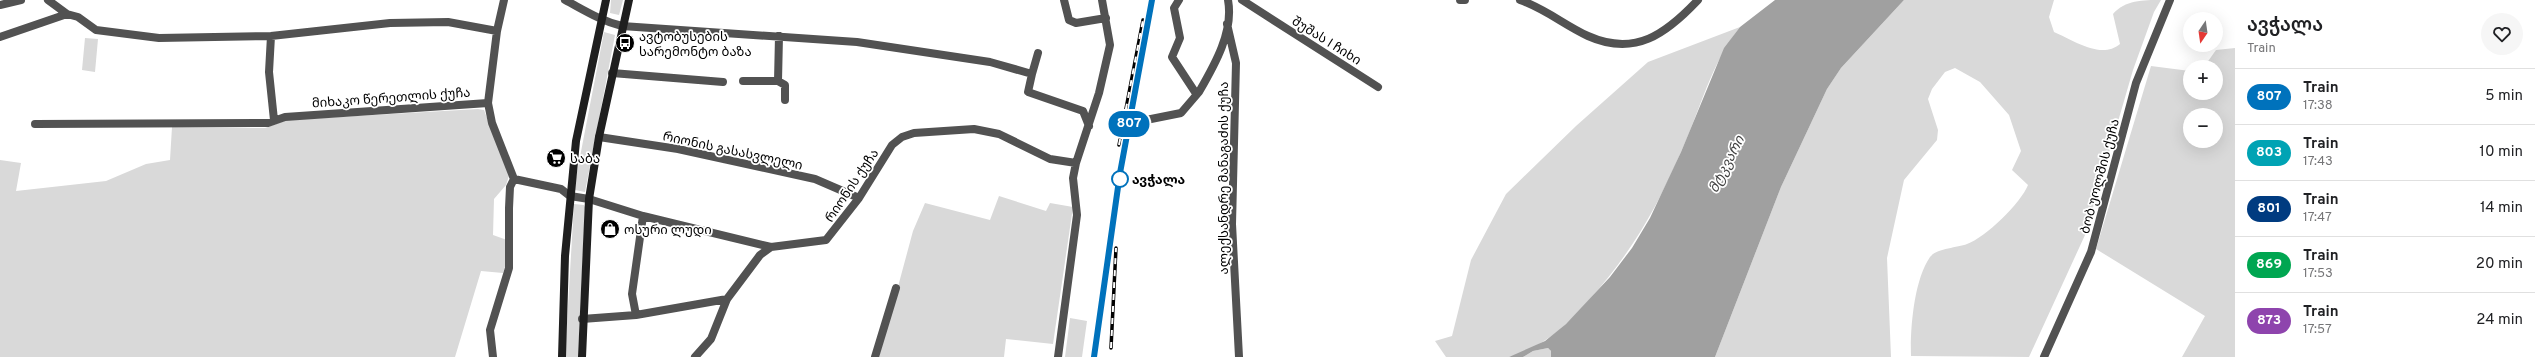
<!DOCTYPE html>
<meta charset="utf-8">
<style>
body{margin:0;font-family:Overpass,"Noto Sans Georgian",sans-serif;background:#f6f6f6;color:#202124;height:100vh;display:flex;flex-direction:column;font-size:15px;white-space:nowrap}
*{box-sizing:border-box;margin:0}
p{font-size:13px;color:#757577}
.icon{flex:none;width:22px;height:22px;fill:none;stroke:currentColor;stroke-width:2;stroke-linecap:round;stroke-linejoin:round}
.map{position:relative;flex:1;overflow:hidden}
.details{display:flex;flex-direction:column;background:#fff;width:300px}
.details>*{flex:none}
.badge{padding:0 8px;border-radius:13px;font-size:14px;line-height:26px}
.needle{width:26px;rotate:193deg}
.tools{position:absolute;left:2183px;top:12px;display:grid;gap:8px}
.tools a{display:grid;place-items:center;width:40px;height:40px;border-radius:50%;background:#fff;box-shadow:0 4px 16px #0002;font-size:20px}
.map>.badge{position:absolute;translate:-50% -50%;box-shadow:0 0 0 2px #fff}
.round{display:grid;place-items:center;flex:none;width:42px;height:42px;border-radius:21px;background:#f6f6f6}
.overview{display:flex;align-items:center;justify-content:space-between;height:68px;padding:0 12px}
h1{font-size:19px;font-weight:600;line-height:30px}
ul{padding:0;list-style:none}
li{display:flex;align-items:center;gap:12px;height:56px;padding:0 12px;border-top:1px solid #e0e0e0}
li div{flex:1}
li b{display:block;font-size:15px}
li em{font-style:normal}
li .badge{min-width:44px;font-weight:700;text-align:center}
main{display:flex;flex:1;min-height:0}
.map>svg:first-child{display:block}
</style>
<main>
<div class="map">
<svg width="2235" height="357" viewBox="0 0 2235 357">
<rect width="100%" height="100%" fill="#fff"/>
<path fill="#d9d9d9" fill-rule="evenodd" d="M 611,0 L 623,0 L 619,15 L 610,13 Z
M 1904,0 L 2054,0 L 2049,17 L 2054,32 C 2073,40 2101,60 2120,44 L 2113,14 C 2125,0 2143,0 2161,0 L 2154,12 L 2133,70 L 2085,235 L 2029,357 L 1911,356 C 1910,329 1914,280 1930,257 C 1937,248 1957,248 1967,244 C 1985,238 2021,203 2028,185 L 2012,170 L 2021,151 L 2009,115 L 1980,82 L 1955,68 L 1945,72 L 1932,89 L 1928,99 L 1938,130 L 1937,140 L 1904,180 L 1887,258 L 1891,357 L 1715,357 L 1781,187 L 1827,89 L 1841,68 Z
M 1740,27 C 1710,65 1701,108 1681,152 C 1656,210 1631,253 1589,300 C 1568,325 1542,348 1509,357 C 1495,357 1462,357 1446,357 L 1435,341 L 1452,336 L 1471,260 L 1506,194 L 1576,126 L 1648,62 Z
M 604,32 L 615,35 L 585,192 L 575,190 L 574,188 Z
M 85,38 L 98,39 L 95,72 L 82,70 Z
M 2235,48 L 2235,357 L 2182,357 L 2205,316 L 2096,249 L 2151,66 L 2190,71 L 2190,93 L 2216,93 L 2216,67 L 2204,67 L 2216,50 ZM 2190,115 L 2216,115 L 2216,141 L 2190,141 Z
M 478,109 L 484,110 L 509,176 L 506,185 L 494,199 L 493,235 L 507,240 L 506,264 L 503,273 L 481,271 L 455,357 L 0,357 L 0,160 L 21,163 L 16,191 L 106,181 L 146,164 L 170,160 L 172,127 L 265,128 L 287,120 Z
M 999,196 L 1046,211 L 1050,203 L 1073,207 L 1053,344 L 1006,339 L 1004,357 L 879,357 L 913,231 L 925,203 L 990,220 Z
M 574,204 L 584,205 L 585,207 L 578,357 L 565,357 Z
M 1070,318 L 1087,321 L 1082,357 L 1065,357 Z
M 1548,348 L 1551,351 L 1551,357 L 1523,357 L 1533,351 Z"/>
<path fill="#a0a0a0" d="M 1775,0 L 1904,0 L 1841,68 L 1827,89 L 1781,187 L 1715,357 L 1551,357 L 1551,351 L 1548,348 L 1533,351 L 1523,357 L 1509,357 L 1545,341 L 1566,324 L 1610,277 L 1632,248 L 1650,218 L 1681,152 L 1724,48 L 1740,27 Z"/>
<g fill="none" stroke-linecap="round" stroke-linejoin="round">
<path stroke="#525252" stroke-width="8" d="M 48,0 L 67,14 L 78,17 L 96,30 L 159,38 L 271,36 L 390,23 L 448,22 L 497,31
M 565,0 C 584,10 601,21 622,26 L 857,42 L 990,62 L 1032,74 L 1028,92 L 1083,111 L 1089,126
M 1064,0 L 1069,20 L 1076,23 L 1106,18
M 1179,0 L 1174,8 L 1180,38 L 1172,57 L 1195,92 L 1199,92 C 1214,66 1234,32 1228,0
M 1242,0 L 1378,87
M 1460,0 L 1465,0
M 1520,0 C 1546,9 1564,25 1588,36 C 1635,57 1666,34 1698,0
M 0,5 L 21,0
M 1227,24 L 1236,63 L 1232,224 L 1239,357
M 271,36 L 269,72 L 274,120
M 0,37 L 67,14
M 612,73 L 723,82
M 1032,74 L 1038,53
M 743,81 L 778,81 L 779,36
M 778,81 L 785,85 L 785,100
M 1146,120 L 1181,113 L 1199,92
M 35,124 L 268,123 L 285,117 L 488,103
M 599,137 L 678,149 L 815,179 L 859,198
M 514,179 L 561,189 L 570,196 L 589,199 L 643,216 L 771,247
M 636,315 L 632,294 L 643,216
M 582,319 L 636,315 L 727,299
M 493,357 L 490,330 L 509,268 L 509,208 L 510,187 L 514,179 L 492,123 L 488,103 L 497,31 L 504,0
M 695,357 L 711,339 L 727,299 L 760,255 L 771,247 L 826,240 L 859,198 L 892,145 L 902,137 L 914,133 L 974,129 L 999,134 L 1050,159 L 1076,163
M 875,357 L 896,288
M 1058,357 L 1077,215 L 1073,178 L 1076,163 L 1099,93 L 1110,45 L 1102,0
M 2044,357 L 2091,252 L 2136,83 L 2170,0"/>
<path stroke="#1f1f1f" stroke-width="8" d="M 562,357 L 565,256 L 576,141 L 606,0
M 582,357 L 589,199 L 599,137 L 629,0"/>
<g stroke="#000" stroke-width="3.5">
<path id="rail" d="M 1119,145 L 1143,20
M 1111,348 L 1116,248
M 1094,357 L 1120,173 L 1152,0"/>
</g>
<use href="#rail" stroke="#fff" stroke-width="2" stroke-dasharray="6" stroke-linecap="butt"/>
</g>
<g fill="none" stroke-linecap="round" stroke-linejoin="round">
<g stroke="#fff" stroke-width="9">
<path id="line" d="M 1094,357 L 1120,173 L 1152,0"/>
</g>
<use href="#line" stroke="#0072bc" stroke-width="6"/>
</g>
<defs>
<g id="bus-disc" transform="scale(1)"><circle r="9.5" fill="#000" stroke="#fff"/><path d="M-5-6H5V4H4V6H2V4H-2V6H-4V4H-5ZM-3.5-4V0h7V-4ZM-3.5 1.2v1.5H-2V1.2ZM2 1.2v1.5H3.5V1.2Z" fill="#fff"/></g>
<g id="supermarket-disc" transform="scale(1)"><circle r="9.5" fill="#000" stroke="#fff"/><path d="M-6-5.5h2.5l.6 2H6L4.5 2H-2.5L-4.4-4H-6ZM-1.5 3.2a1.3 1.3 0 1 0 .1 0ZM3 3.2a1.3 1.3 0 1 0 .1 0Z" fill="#fff"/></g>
<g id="shop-disc" transform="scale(1)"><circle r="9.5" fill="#000" stroke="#fff"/><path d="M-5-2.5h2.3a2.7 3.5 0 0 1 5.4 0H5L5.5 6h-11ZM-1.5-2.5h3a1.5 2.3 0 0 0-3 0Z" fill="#fff"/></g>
</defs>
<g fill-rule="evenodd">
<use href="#bus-disc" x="625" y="43"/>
<use href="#supermarket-disc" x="556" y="158"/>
<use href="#shop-disc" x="610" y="229"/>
</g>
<circle fill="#fff" stroke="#0072bc" stroke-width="2" cx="1120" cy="179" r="8"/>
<g text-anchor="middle" stroke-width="3.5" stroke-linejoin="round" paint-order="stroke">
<g font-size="13" fill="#000" stroke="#fff" text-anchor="start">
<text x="639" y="41">ავტობუსების<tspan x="639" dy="15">სარემონტო ბაზა</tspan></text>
<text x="570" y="163">საბა</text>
<text x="624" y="234">ოსური ლუდი</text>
</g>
<g font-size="13" fill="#000" stroke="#fff">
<text transform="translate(1327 40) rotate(32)" y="5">შუშას I ჩიხი</text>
<text transform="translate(391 97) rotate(-4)" y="5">მიხაკო წერეთლის ქუჩა</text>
<text transform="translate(733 150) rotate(12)" y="5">რიონის გასასვლელი</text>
<text transform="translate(2099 176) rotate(-75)" y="5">ბობ უოლშის ქუჩა</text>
<text transform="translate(1223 178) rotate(-90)" y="5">ალექსანდრე მანაგაძის ქუჩა</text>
<text transform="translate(851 185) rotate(-56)" y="5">რიონის ქუჩა</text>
</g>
<g font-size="13" font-weight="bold" fill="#000" stroke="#fff" text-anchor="start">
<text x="1132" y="184">ავჭალა</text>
</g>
<g font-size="14" font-style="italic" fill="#414141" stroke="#fff">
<text transform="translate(1726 164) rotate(-63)" y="5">მტკვარი</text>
</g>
</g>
</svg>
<div class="tools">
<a><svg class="needle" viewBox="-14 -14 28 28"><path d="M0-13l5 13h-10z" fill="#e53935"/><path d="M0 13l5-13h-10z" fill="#757577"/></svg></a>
<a>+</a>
<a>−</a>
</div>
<b class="badge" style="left:1129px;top:124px;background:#0072bc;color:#fff">807</b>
</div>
<section class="details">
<div class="overview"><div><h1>ავჭალა</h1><p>Train</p></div><a class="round"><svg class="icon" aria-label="heart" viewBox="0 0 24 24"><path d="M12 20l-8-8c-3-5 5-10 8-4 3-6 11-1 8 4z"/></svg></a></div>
<ul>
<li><span class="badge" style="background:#0072bc;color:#fff">807</span><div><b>Train</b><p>17:38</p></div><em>5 min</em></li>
<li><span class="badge" style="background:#00a3b4;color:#fff">803</span><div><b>Train</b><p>17:43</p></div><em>10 min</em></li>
<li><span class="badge" style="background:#003b80;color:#fff">801</span><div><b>Train</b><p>17:47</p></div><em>14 min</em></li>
<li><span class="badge" style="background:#00a651;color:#fff">869</span><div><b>Train</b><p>17:53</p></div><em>20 min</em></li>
<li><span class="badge" style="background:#8e44ad;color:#fff">873</span><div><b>Train</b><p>17:57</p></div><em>24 min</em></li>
</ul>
</section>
</main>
